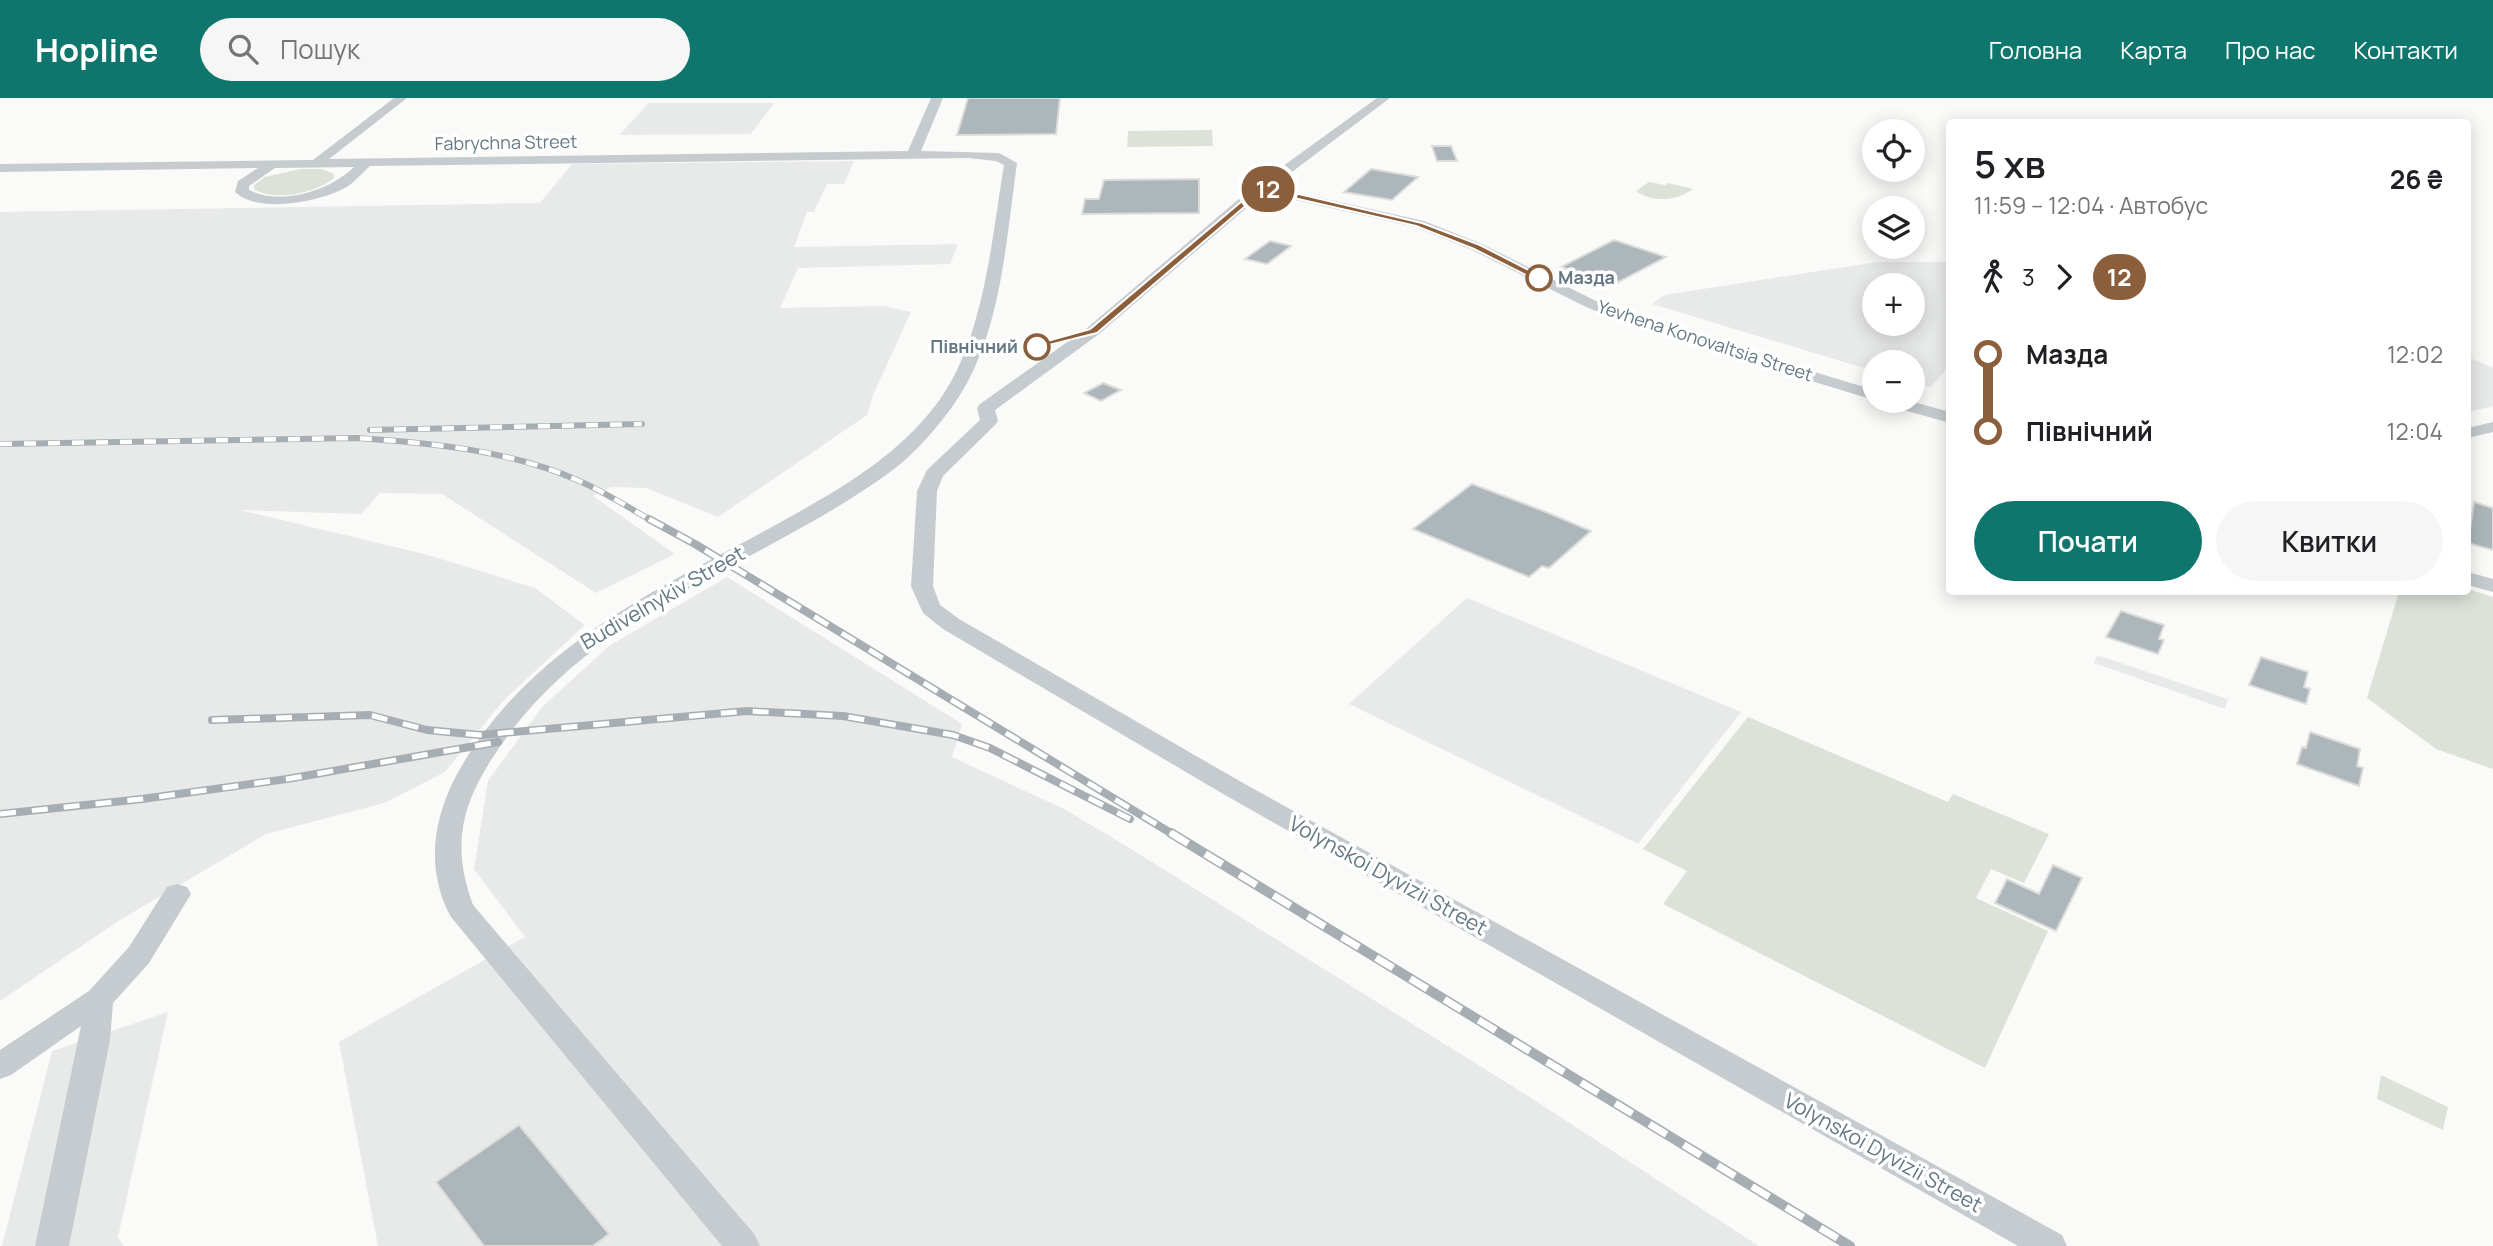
<!DOCTYPE html>
<html lang="uk">
<meta charset="utf-8">
<style>
body{margin:0;font-family:Manrope,sans-serif;background:#f6f6f6;color:#202124;height:100vh;display:flex;flex-direction:column;font-size:26px;white-space:nowrap}
*{box-sizing:border-box;margin:0}
p{font-size:23px;color:#757577}
.icon{flex:none;width:38px;height:38px;fill:none;stroke:currentColor;stroke-width:2;stroke-linecap:round;stroke-linejoin:round}
.map{position:relative;flex:1;overflow:hidden}
.side{position:absolute;left:1946px;top:21px;width:525px;height:476px;display:flex;flex-direction:column;background:#fff;border-radius:7px;box-shadow:0 4px 18px #0003}
.side>*{flex:none}
.badge{padding:0 14px;border-radius:23px;font-size:24px;line-height:46px}
.controls{position:absolute;left:1862px;top:21px;display:grid;gap:14px}
.controls a{display:grid;place-items:center;width:63px;height:63px;border-radius:50%;background:#fff;box-shadow:0 4px 18px #0003;font-size:35px}
.map>.badge{position:absolute;translate:-50% -50%;box-shadow:0 0 0 4px #fff}
.legs{display:flex;align-items:center;gap:10px;height:77px;padding:0 28px;font-size:23px}
.legs p{margin-inline-start:auto}
.overview{display:flex;align-items:center;justify-content:space-between;height:119px;padding:0 28px}
h1{font-size:38px;font-weight:600;line-height:52px}
.action{display:flex;gap:14px;margin-top:auto;padding:14px 28px}
.action a{flex:1;height:80px;border-radius:42px;background:#0f766e;color:#fff;font-size:28px;font-weight:600;line-height:80px;text-align:center}
.action a+a{background:#f6f6f6;color:#202124}
ul{padding:0 28px;list-style:none}
li{display:flex;align-items:center;gap:24px;height:77px;font-size:26px}
li i{display:grid;place-items:center;width:10px;height:100%;margin:0 9px;background:currentColor}
li i::after{content:'';width:18px;height:18px;margin:-9px;border:5px solid;border-radius:50%;background:#fff}
li p{margin-inline-start:auto}
li:first-child i{background:linear-gradient(#0000 50%,currentColor 0)}
li:last-child i{background:linear-gradient(currentColor 50%,#0000 0)}
header{display:flex;align-items:center;gap:42px;box-sizing:border-box;height:98px;padding:0 35px;background:#0f766e;color:#fff}
header strong{font-size:33px}
nav{display:flex;gap:38px;margin-inline-start:auto;font-size:24px}
.search{width:490px;height:63px;background:#f6f6f6;display:flex;align-items:center;gap:18px;box-sizing:border-box;padding:0 24px;border-radius:38px;color:#757577;font-size:26px}
.map>svg:first-child{display:block}
</style>
<header>
<strong>Hopline</strong>
<div class="search"><svg class="icon" aria-label="search" viewBox="0 0 24 24"><circle cx="10" cy="10" r="6"/><path d="M15 15l6 6"/></svg>Пошук</div>
<nav><a>Головна</a><a>Карта</a><a>Про нас</a><a>Контакти</a></nav>
</header>
<div class="map">
<svg width="2493" height="1148" viewBox="0 0 2493 1148">
<rect width="100%" height="100%" fill="#fafaf8"/>
<path fill="#e8eae9" fill-rule="evenodd" d="M 649,5 L 774,5 L 751,36 L 619,37 Z
M 854,63 L 844,86 L 827,86 L 814,114 L 807,114 L 794,149 L 958,146 L 950,166 L 798,170 L 780,210 L 884,208 L 911,214 L 874,295 L 867,317 L 718,419 L 646,390 L 611,389 L 593,398 L 675,456 L 596,495 L 442,396 L 380,395 L 361,416 L 240,412 L 428,457 L 535,490 L 585,527 L 504,602 L 445,674 L 384,705 L 266,736 L 120,822 L 0,903 L 0,114 L 540,105 L 572,66 Z
M 1877,164 L 1949,164 L 1949,268 L 1931,289 L 1913,284 L 1913,264 L 1874,264 L 1874,273 L 1652,206 L 1664,197 ZM 1874,187 L 1913,187 L 1913,226 L 1874,226 Z
M 2468,259 L 2493,270 L 2493,308 L 2468,314 Z
M 727,479 L 962,626 L 952,659 L 1064,711 L 1123,746 L 1525,996 L 1759,1148 L 378,1148 L 339,944 L 525,839 L 474,771 L 488,683 L 542,609 L 609,548 Z
M 1467,500 L 1741,614 L 1638,746 L 1349,606 Z
M 2097,557 L 2228,601 L 2225,611 L 2094,565 Z
M 168,914 L 118,1139 L 124,1148 L 2,1148 L 52,953 Z"/>
<path fill="#dce2d8" d="M 1212,32 L 1213,48 L 1127,49 L 1128,33 Z
M 300,71 L 322,71 L 334,76 L 334,80 C 316,95 274,104 254,91 L 254,87 L 265,79 Z
M 1649,84 L 1665,87 L 1668,85 L 1693,91 C 1677,103 1653,105 1636,93 Z
M 2468,491 L 2493,499 L 2493,671 L 2436,651 L 2367,600 L 2399,494 L 2468,494 Z
M 1748,619 L 1948,704 L 1953,696 L 2049,736 L 2024,785 L 1991,771 L 1976,800 L 2048,833 L 1985,970 L 1663,806 L 1687,773 L 1643,751 Z
M 2381,977 L 2448,1009 L 2443,1032 L 2377,1001 Z"/>
<path fill="#acb6bb" stroke="#dcdcda" stroke-width="2" d="M 968,0 L 1060,0 L 1056,36 L 957,37 Z
M 1432,48 L 1451,48 L 1457,63 L 1437,63 Z
M 1371,71 L 1418,79 L 1392,102 L 1344,94 Z
M 1199,81 L 1199,115 L 1082,116 L 1085,101 L 1099,101 L 1104,82 Z
M 1614,142 L 1666,159 L 1613,187 L 1561,169 Z
M 1270,143 L 1291,148 L 1267,166 L 1245,161 Z
M 1103,285 L 1121,292 L 1101,303 L 1084,295 Z
M 1472,386 L 1546,414 L 1591,433 L 1549,470 L 1542,468 L 1529,479 L 1413,431 Z
M 2474,404 L 2493,410 L 2493,452 L 2468,445 Z
M 2121,513 L 2164,527 L 2159,541 L 2164,542 L 2158,556 L 2106,539 Z
M 2261,559 L 2308,574 L 2304,589 L 2310,591 L 2306,606 L 2249,587 Z
M 2310,634 L 2360,651 L 2357,668 L 2363,670 L 2359,688 L 2297,666 L 2302,649 L 2306,650 Z
M 2053,767 L 2082,780 L 2056,833 L 1995,805 L 2007,781 L 2039,796 Z
M 519,1027 L 609,1136 L 593,1148 L 484,1148 L 436,1084 Z"/>
<g fill="none" stroke-linecap="round" stroke-linejoin="round">
<path fill="#c5cbce" fill-rule="evenodd" d="M 394,0 L 407,0 L 329,61 L 908,53 L 931,0 L 943,0 L 921,53 L 999,55 L 1017,65 C 1005,149 1001,248 946,317 C 929,339 909,361 886,377 C 753,472 593,510 497,653 C 461,706 451,747 473,807 L 755,1137 L 760,1148 L 722,1148 L 451,819 C 426,773 432,724 456,678 C 528,548 655,493 779,425 C 837,393 894,361 935,308 C 984,245 991,144 1004,67 L 996,63 L 968,60 L 370,68 C 362,75 354,85 345,90 C 319,104 258,116 235,94 L 238,83 L 258,70 L 0,74 L 0,66 L 313,62 ZM 354,69 C 329,93 282,108 249,92 L 249,88 L 275,70 Z
M 1377,0 L 1390,0 L 1272,89 L 1424,123 L 1482,146 L 1596,203 L 1649,224 L 1874,292 L 1874,302 L 1637,230 L 1586,209 L 1472,152 L 1415,129 L 1264,95 L 1099,236 L 995,312 L 998,323 L 995,327 L 943,378 L 937,393 L 933,488 L 940,507 L 959,521 L 1243,685 L 2062,1137 L 2067,1148 L 2018,1148 L 1225,697 L 943,531 L 923,515 L 911,488 L 917,393 L 927,372 L 980,322 L 977,310 L 980,306 L 1087,230 L 1246,95 Z
M 1883,303 L 1910,303 L 1950,314 L 1950,325 L 1886,307 Z
M 2493,324 L 2493,334 L 2468,340 L 2468,330 Z
M 2468,474 L 2493,481 L 2493,494 L 2468,487 Z
M 177,786 L 187,789 L 191,796 L 149,865 L 113,905 L 110,942 L 69,1148 L 35,1148 L 81,928 L 11,977 L 0,981 L 0,952 L 89,893 L 129,849 L 167,789 Z"/>
<g stroke="#a6aeb3" stroke-width="6">
<path id="rail-far2" d="M 370,332 L 642,326
M 0,346 L 357,340 C 431,345 508,352 577,382 C 603,393 628,409 652,423"/>
</g>
<g stroke="#a6aeb3" stroke-width="8">
<path id="rail-far1" d="M 649,421 L 695,446 L 1174,737
M 212,622 L 370,617 L 427,632 L 480,637 L 747,613 L 843,618 L 953,637 L 990,650 L 1130,721
M 0,716 L 142,701 L 287,681 L 498,644"/>
</g>
<g stroke="#a6aeb3" stroke-width="10">
<path id="rail" d="M 1171,735 L 1850,1148"/>
</g>
<use href="#rail-far2" stroke="#fff" stroke-width="4.5" stroke-dasharray="12" stroke-linecap="butt"/>
<use href="#rail-far1" stroke="#fff" stroke-width="5" stroke-dasharray="16" stroke-linecap="butt"/>
<use href="#rail" stroke="#fff" stroke-width="7" stroke-dasharray="20" stroke-linecap="butt"/>
</g>
<path fill="#8b5e3c" stroke="#fff" stroke-width="2" d="M 1261,87 L 1422,125 L 1480,147 L 1544,180 L 1536,182 L 1474,151 L 1416,128 L 1263,93 L 1097,235 L 1033,251 L 1033,247 L 1090,231 Z"/>
<g fill="#fff" stroke="#8b5e3c" stroke-width="3.5">
<circle cx="1539" cy="180" r="12"/>
<circle cx="1037" cy="249" r="12"/>
</g>
<g text-anchor="middle" stroke-width="7" stroke-linejoin="round" paint-order="stroke">
<g font-size="18" fill="#647884" stroke="#fff">
<text transform="translate(506 45) rotate(-1)" y="6">Fabrychna Street</text>
<text transform="translate(1705 243) rotate(18)" y="6">Yevhena Konovaltsia Street</text>
</g>
<g font-size="18" font-weight="bold" fill="#647884" stroke="#fff" text-anchor="start">
<text x="1558" y="186">Мазда</text>
<text x="1018" y="255" text-anchor="end">Північний</text>
</g>
<g font-size="21" fill="#647884" stroke="#fff">
<text transform="translate(663 500) rotate(-30)" y="7">Budivelnykiv Street</text>
<text transform="translate(1388 778) rotate(29)" y="7">Volynskoi Dyvizii Street</text>
<text transform="translate(1883 1055) rotate(29)" y="7">Volynskoi Dyvizii Street</text>
</g>
</g>
</svg>
<div class="controls">
<a><svg class="icon" aria-label="locate" viewBox="0 0 24 24"><circle cx="12" cy="12" r="6"/><path d="M12 2v4M12 18v4M2 12h4M18 12h4"/></svg></a>
<a><svg class="icon" aria-label="layers" viewBox="0 0 24 24"><path d="M12 4l9 5-9 5-9-5zM3 14l9 5 9-5"/></svg></a>
<a>+</a>
<a>−</a>
</div>
<b class="badge" style="left:1268px;top:91px;background:#8b5e3c;color:#fff">12</b>
<section class="side">
<div class="overview"><div><h1>5 хв</h1><p>11:59 – 12:04 · Автобус</p></div><b>26 ₴</b></div>
<div class="legs"><svg class="icon" aria-label="walk" viewBox="0 0 24 24"><circle cx="13" cy="4" r="2"/><path d="M13 8l-2 6 4 7M11 14l-3 7M7 12l3-4h3l4 4"/></svg>3<svg class="icon" aria-label="forward" viewBox="0 0 24 24"><path d="M9 5l7 7-7 7"/></svg><b class="badge" style="background:#8b5e3c;color:#fff">12</b></div>
<ul>
<li><i style="color:#8b5e3c"></i><b>Мазда</b><p>12:02</p></li>
<li><i style="color:#8b5e3c"></i><b>Північний</b><p>12:04</p></li>
</ul>
<div class="action"><a>Почати</a><a>Квитки</a></div>
</section>
</div>
